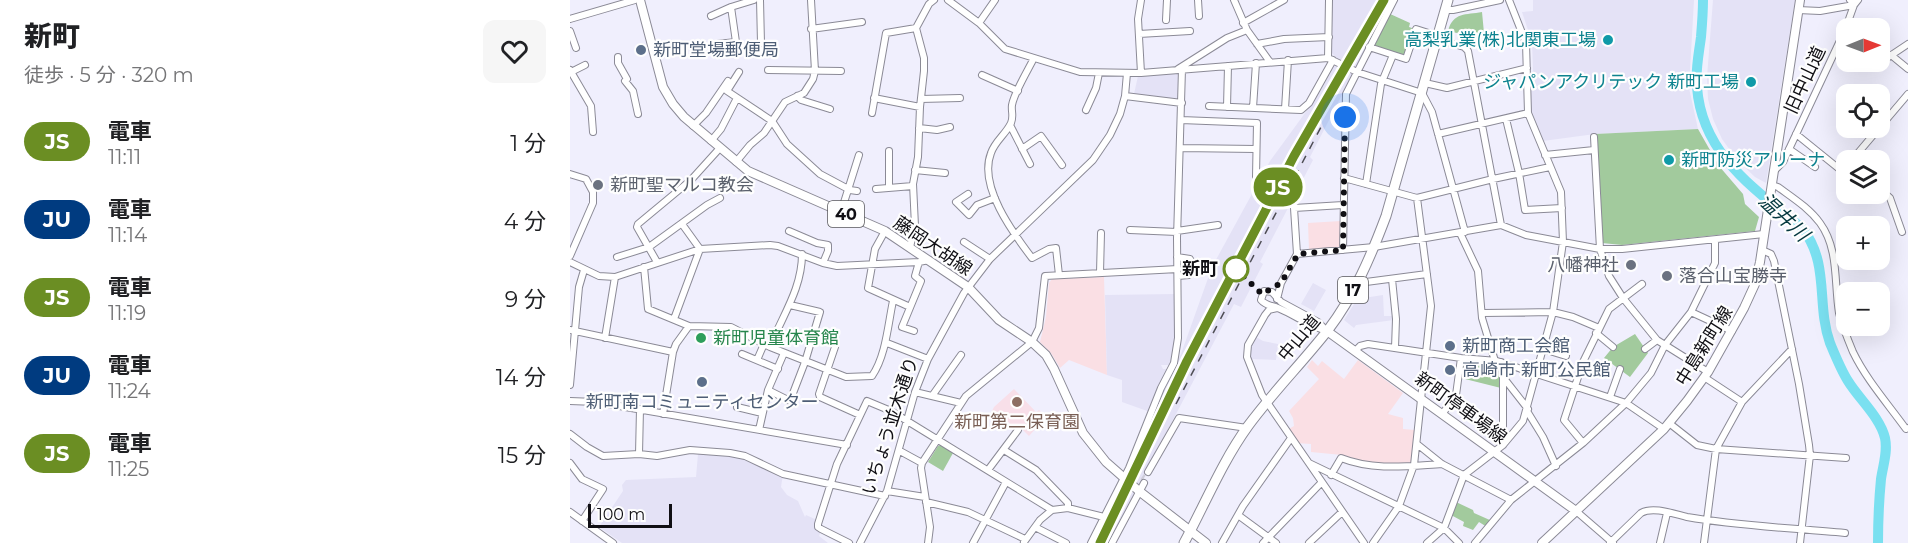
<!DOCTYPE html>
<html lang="ja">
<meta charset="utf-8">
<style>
body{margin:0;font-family:Montserrat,"Noto Sans JP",sans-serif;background:#f6f6f6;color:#202124;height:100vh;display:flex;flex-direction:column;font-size:22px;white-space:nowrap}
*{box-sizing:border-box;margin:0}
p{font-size:20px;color:#757577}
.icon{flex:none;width:33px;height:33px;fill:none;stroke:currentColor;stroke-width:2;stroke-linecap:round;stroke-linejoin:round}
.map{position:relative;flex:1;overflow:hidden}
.sheet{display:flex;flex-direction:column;background:#fff;width:570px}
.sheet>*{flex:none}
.badge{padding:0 12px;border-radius:20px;font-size:21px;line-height:39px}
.needle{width:39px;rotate:89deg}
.tools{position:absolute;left:1266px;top:18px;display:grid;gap:12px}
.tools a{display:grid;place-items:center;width:54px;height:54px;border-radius:12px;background:#fff;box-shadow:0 6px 24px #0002;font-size:30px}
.scale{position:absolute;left:18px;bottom:15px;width:84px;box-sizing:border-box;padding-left:6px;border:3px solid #100f14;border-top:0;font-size:16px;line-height:21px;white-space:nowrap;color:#100f14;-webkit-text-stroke:4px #fefefe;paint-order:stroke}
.you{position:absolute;width:30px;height:30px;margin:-15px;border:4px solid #fff;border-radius:50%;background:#1a73e8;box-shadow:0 0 0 9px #1a73e833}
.map>.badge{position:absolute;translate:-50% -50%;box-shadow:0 0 0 3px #fff}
.round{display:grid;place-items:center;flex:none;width:63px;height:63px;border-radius:12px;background:#f6f6f6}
.head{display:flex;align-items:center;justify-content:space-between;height:102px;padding:0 24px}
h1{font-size:28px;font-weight:800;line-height:45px}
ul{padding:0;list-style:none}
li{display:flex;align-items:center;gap:18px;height:78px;padding:0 24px}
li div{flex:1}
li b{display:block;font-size:22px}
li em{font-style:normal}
li .badge{min-width:66px;font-weight:700;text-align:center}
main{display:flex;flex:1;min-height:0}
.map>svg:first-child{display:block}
</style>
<main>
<section class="sheet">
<div class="head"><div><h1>新町</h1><p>徒歩 · 5 分 · 320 m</p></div><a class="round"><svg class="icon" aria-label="heart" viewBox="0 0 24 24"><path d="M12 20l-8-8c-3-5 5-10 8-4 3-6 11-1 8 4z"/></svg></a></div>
<ul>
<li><span class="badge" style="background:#6b8e23;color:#fff">JS</span><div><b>電車</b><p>11:11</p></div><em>1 分</em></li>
<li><span class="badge" style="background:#003b80;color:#fff">JU</span><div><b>電車</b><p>11:14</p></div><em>4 分</em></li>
<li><span class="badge" style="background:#6b8e23;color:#fff">JS</span><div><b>電車</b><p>11:19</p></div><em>9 分</em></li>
<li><span class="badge" style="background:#003b80;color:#fff">JU</span><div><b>電車</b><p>11:24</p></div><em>14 分</em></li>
<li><span class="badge" style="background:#6b8e23;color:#fff">JS</span><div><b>電車</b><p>11:25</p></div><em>15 分</em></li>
</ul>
</section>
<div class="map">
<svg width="1338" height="543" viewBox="0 0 1338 543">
<rect width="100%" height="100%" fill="#f0effd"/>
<path fill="#fadfe4" d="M 771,221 L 771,244 L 768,248 L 739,250 L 738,223 Z
M 534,277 L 537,375 L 499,360 L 490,368 L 481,353 L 470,342 L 476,317 L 479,283 L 482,279 Z
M 742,360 L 748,366 L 752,361 L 774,379 L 788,360 L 833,393 L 818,414 L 833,418 L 833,429 L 845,430 L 841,464 L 792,463 L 772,455 L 741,452 L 741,444 L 726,443 L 717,430 L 724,426 L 723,418 L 719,411 L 749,379 L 737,367 Z"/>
<path fill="#e4e2f6" d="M 762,0 L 821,0 L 740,157 L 743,160 L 690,262 L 693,264 L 672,305 L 671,307 L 664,304 L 538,543 L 524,543 L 577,434 L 587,403 L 611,354 L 642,267 L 700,161 L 746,98 L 768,60 L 762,53 Z
M 963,0 L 1124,0 L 1119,88 L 1128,129 L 1025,134 L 973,141 L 961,113 L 959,81 L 963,71 L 962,42 L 952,12 L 963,11 Z
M 1143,0 L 1225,0 L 1196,183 L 1185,177 L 1167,160 L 1152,139 L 1143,119 L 1138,99 L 1137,77 Z
M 607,73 L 609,76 L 609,101 L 567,96 L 564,94 L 568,76 Z
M 743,283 L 756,290 L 744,311 L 731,304 Z
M 791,293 L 800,297 L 813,295 L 814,316 L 824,316 L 824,320 L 786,325 L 784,328 L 774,320 Z
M 605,294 L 606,334 L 601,365 L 591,365 L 593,369 L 599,369 L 580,412 L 552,402 L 552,380 L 537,375 L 535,295 Z
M 686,337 L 693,341 L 708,344 L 706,360 L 681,359 L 679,350 Z
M 128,454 L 175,458 L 213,474 L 211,487 L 217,495 L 228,501 L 235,517 L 236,515 L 247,520 L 245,528 L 251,531 L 249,536 L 258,543 L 52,543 L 29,527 L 53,491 L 52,485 L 56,480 L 126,477 Z"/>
<path fill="#f8dfe9" d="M 444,389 L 466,412 L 469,410 L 476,417 L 459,436 L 452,429 L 449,431 L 433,418 L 429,418 L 422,411 L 424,407 Z"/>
<path fill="#a2ca9d" d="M 912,12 L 914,33 L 910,34 L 911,42 L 898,45 L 896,35 L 878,31 C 883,12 896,15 912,12 Z
M 818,13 L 840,23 L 839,27 L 845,29 L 835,58 L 800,47 Z
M 1128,129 L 1149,166 L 1173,194 L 1175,204 L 1189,217 L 1185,231 L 1052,245 L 1032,243 L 1025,134 Z
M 1065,334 L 1078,353 L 1060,377 L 1034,358 L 1043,347 Z
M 893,361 L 929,363 L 931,388 L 891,378 Z
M 371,445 L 383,453 L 373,471 L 358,462 L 368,446 Z
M 886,502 L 903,510 L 904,513 L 922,521 L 917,527 L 909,522 L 903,530 L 893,526 L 894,522 L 881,515 Z"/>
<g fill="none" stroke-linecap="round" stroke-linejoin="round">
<path stroke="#7ae0f0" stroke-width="10" d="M 1133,0 C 1133,12 1132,25 1131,37 C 1129,53 1125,71 1127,87 C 1132,155 1185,189 1233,229 C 1260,265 1246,304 1260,343 C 1265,355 1271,370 1278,381 C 1289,399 1310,417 1315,438 C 1318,452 1313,465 1311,479 C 1309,500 1308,521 1308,543"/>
<path stroke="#cecdda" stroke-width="6" stroke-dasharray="6 3" stroke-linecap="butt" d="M 557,467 L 574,478"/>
<g stroke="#8b8a96" stroke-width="8">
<path id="minor" d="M 190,0 L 191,43
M 378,0 L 409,23 L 435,49 L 510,72 L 571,73 L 758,58 L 787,72 L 852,93 L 862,112 L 895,232
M 628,0 L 629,16
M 664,0 L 677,30 L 700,62
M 876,10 L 883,10 L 930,0
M 1228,10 L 1250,11 L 1284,5 L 1280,0
M 141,16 L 161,7 L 184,0
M 0,19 L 65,0
M 596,20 L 597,0
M 409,23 L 425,0
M 673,23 L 714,0
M 241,29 L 292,22
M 0,31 L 6,48
M 569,34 L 620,31
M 868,39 L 894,47 L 898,51 L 931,225
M 147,44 L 166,42 L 161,7
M 687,44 L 714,39 L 759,37
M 799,47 L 836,59 L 846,29 L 868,36
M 1321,55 L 1338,69
M 48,57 L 48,63 L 57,79
M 1310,57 L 1317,58 L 1338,44
M 464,58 C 458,70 444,93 442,105 C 441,111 444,116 441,123 C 436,134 425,141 421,153 C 408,186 443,233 462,258 L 479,249 L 486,248 L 489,275
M 758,58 L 759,0
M 608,69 L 657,38 L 677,30
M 0,70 L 21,106 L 23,132
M 198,70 L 271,71
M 1,72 L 15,65
M 169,72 L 157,91 L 202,121 L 217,144 L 250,174 L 280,190 L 287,191
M 571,73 L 568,19 L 571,0
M 412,75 L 448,91
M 55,81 L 63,91 L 68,114
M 855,83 L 877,88 L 957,68
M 227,96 L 231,100 L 260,109
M 555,96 L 612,103
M 304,98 L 350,107
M 351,99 L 390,98
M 639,106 L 731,110 L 739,103 L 763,60
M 657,107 L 658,66
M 683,108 L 686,63
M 715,109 L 718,60
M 516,110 L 526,88 L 529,73
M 302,113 L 316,33 L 346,28
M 936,119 L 949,173 L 955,210 L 992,208
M 611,120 L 687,123 L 686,177
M 440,125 L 460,164
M 123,126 L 136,113 L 158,81
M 349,128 L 367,130 L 380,127
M 868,134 L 958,113
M 1226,134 L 1273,172 L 1276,167
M 1024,137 L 1030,249 L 1039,276 L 1053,298 L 1087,340 L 1138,372
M 141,141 L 151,129 L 167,98
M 610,148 L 686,149
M 452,149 L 471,136 L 492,165
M 1219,149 L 1245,167
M 319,151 L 319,188
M 975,155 L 1024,150
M 1282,160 L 1338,94
M 166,162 L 180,145 L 194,133 L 215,102 L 234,93 L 243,79 L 245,71 L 241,0
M 345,170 L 375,173
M 1205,170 L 1213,162 L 1275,30 L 1284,5 L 1288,0
M 0,174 L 16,179 L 23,192 L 23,203 L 0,256
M 774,178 L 847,198 L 923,179 L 980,167
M 796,184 L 811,84 L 823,55
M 1202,185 L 1208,187 C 1223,198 1239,208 1250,223 C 1269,249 1264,282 1269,313 C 1272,325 1278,340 1283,352 C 1296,379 1318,404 1336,429 L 1338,428
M 306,189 L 343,186
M 1310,189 L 1320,198 L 1332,232
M 398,194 L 386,202 L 399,215 L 407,205 L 425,198
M 271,212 L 289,155
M 560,230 L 607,232
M 219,231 L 247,243 L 258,245 L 258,251 L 253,263
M 315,231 L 305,249 L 298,288 L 340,307
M 607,231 L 648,225
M 890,233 L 908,271 L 912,318 L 925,361
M 394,242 L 420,259
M 340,247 L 345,226 L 343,184 L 348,157 L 350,107 L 354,71 L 354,58 L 346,28 L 359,4 L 364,0
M 773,250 L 776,94 L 824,0
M 1192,250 L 1201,254 L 1204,261 L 1229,384 L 1239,445 L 1240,455 L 1230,543
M 727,254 L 804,247 L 931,225 L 956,235 L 1030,249 L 1052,249 L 1194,234
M 47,257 L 79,247 L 137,205 L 150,198
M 607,257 L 620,259 L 624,268 L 619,275 L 608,276
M 0,262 L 29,276 L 45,277 L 130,249 L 200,245 L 208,246 L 253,263 L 267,266 L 349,262 L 359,260
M 87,262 L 67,227 L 68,224 L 121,180 L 149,149
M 74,267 L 78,309 L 119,326 L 161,327 L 200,347 L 276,377 L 302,376 C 316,356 318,324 323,301
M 530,273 L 531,233
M 822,279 L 826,319 L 825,348
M 789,280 L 796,282 L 857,274
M 694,291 L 702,292 L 711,302 L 748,322 L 757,331 C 739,326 725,315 708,308 C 701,305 696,306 691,300 Z
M 707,299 L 711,283 L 727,254 L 724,208 L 773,205
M 707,308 L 699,310 L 695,315 L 678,345 L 677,357 L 692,395 L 794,543
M 1121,312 L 1162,331
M 912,313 L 983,312 L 1003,317 L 1029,328
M 104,319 L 130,249 L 112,224
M 0,330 L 103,352
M 344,331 L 332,327 L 351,281 L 345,276 L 349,262
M 1026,333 L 1043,347
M 35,338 L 45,277
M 317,343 L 358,359
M 200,347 C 212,316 232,289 232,254
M 265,347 L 249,394 L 250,397 L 290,415
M 973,349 L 996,356
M 1075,349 L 1087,340
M 786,350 L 790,346 L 798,344 L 891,358 L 927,361 L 1056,403 L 1094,429
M 172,354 L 208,369
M 187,360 L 194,344
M 931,362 L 933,377 L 958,409
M 1134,377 L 1172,402
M 0,385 L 9,287 L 14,270
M 198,390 L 220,401 L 235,362 L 250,312 L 220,305
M 345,392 L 391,403
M 362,396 L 391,355
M 1040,397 L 1050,369
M 0,401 L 26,402 L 277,445
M 167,407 L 192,413
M 957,411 L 973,437 L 986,466
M 873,413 L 886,395 L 891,358
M 93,414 L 103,352 L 106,344 L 119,326
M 1099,423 L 1127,445 L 1146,449 L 1276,458
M 189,430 L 198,390 L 214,353
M 0,434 L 17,447 L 33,456 L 69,454 L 87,456 L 120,450 L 160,453 L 175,456 L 213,474 L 315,496
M 1013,443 L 994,420 L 1013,362 L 1039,309 L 1072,284
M 847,444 L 872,464 L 941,500
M 933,445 L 933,377
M 434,450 L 466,470 L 498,503 L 498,508
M 330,451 L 352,463
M 69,454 L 70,409
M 0,463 L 12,479 L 33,489 L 12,521
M 739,463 L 874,528 L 889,543
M 418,470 L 448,430
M 578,472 L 609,418 L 677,428
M 761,475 L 771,458 C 804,471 838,466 872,464
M 317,491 L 355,497
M 356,502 L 398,512 L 455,539
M 1006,511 L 1043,543
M 0,512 L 43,543
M 668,515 L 706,543
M 465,527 L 496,543
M 454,542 L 470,520 L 482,510 L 498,508 L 534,517
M 279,543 L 251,529 L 248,527 L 248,524 L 267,464 L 297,401 L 321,411 L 482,510
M 290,543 L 317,491 L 345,392 L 358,359 L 394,293 L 420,259 L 523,160 L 540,135 L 550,114 L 555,96 L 557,73
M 358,543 L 360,527 L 351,468 L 352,463 L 396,396 L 462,342 L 469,328 L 475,276 L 608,269
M 403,543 L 436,482
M 521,543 L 559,468 L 591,388 L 604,363 L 608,338 L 607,238 L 612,69
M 542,543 L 574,483
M 652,543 L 673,506 L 721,438
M 693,543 L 751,483
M 739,543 L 772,512
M 803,543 L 829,506 L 844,465 L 861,306 L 847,198
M 857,543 L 874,528 L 894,475 L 933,445 L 953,421 L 983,312 L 993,242 L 991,192 L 958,113 L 956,43 L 939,0
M 905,543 L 941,500 L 1013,443 L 1056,403 L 1081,373 L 1095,345 L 1121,312 L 1145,263 L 1145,240
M 1040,543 L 1071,513 C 1083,506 1104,514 1117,517 C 1169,526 1222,528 1275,533
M 1090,543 L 1097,513
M 1134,543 L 1146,449 L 1172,402 L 1222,349"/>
</g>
<g stroke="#8b8a96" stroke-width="10">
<path id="major" d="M 70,0 L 93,87 L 103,104 L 114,117 L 178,171 L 315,231 L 398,287 L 429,320 L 462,342 L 476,355 L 484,369 L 513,433 L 536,462 L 569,491 L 636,543
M 757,331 L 1006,511
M 972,543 L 1094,429 L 1117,401 L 1138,372 L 1174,308 L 1185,284 L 1190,262 L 1230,0"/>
</g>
<g stroke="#8b8a96" stroke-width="11">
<path id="highway" d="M 614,543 C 635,504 652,462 678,426 C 703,392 732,363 758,330 C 784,296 801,256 816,216 L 878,0"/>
</g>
<use href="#minor" stroke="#fff" stroke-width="6"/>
<use href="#major" stroke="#fff" stroke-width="8"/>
<use href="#highway" stroke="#fff" stroke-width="9"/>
<path stroke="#4e4d54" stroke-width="1.5" stroke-dasharray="8 8" stroke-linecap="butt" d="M 606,404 L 751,127
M 530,543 L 617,361 L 724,156 L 814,0"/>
</g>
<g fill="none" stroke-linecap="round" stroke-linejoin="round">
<g stroke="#fff" stroke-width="14">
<path id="line" d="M 530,543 L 617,361 L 724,156 L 814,0"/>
</g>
<use href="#line" stroke="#6b8e23" stroke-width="9"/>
<path stroke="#100f14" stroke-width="6" stroke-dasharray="0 10.8" d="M 666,269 L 692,294 L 711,283 L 728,254 L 773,250 L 775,117"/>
</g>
<g fill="#0f9aa8" stroke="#fefefe" stroke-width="2">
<circle cx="1038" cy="40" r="6"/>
<circle cx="1181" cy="82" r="6"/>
<circle cx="1099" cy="160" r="6"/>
</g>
<g fill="#5c6f8a" stroke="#fefefe" stroke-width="2">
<circle cx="71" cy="50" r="6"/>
<circle cx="880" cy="346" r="6"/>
<circle cx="880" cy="370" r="6"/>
<circle cx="132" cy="382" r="6"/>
</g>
<g fill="#6b7280" stroke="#fefefe" stroke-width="2">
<circle cx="28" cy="185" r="6"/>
<circle cx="1061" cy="265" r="6"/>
<circle cx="1097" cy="276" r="6"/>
</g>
<circle fill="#fff" stroke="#6b8e23" stroke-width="3" cx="666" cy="269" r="12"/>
<circle fill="#2e9e5b" stroke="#fefefe" stroke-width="2" cx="131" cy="338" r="6"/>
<circle fill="#8d6e63" stroke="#fefefe" stroke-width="2" cx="447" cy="402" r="6"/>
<g text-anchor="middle" stroke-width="4.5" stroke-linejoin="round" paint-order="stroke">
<g fill="#fefefe" stroke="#57575a" stroke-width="1.5">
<rect x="258" y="201" width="36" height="26" rx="4.5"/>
<rect x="768" y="277" width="30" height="26" rx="4.5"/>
</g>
<g font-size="16" font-weight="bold" fill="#100f14">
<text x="276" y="220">40</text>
<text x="783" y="296">17</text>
</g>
<g font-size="18" fill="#0d838f" stroke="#fefefe" text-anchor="end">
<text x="1026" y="46">高梨乳業(株)北関東工場</text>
<text x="1169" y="88">ジャパンアクリテック 新町工場</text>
<text x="1111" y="166" text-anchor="start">新町防災アリーナ</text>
</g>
<g font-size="18" fill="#4e5e75" stroke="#fefefe" text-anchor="start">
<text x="83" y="56">新町堂場郵便局</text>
<text x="892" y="352">新町商工会館</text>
<text x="892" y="376">高崎市 新町公民館</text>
<text x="132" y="408" text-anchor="middle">新町南コミュニティセンター</text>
</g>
<g font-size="18" fill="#100f14" stroke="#fefefe">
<text transform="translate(1235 80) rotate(-65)" y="6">旧中山道</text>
<text transform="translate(363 246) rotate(34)" y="6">藤岡大胡線</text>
<text transform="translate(729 338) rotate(-50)" y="6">中山道</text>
<text transform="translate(1134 346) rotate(-58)" y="6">中島新町線</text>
<text transform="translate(891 408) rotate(36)" y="6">新町停車場線</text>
<text transform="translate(320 426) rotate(-72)" y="6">いちょう並木通り</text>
</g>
<g font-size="18" fill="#5b616d" stroke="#fefefe" text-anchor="start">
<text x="40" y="191">新町聖マルコ教会</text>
<text x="1049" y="271" text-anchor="end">八幡神社</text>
<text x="1109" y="282">落合山宝勝寺</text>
</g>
<g font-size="18" font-weight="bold" fill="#100f14" stroke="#fefefe" text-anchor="end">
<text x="648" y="275">新町</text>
</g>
<g font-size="18" fill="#27864d" stroke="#fefefe" text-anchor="start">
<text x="143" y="344">新町児童体育館</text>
</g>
<g font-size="18" fill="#785e54" stroke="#fefefe">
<text x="447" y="428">新町第二保育園</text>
</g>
<g font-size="20" font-style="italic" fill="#05383f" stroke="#fefefe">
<text transform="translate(1214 217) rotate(43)" y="7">温井川</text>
</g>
</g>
</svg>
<div class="tools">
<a><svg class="needle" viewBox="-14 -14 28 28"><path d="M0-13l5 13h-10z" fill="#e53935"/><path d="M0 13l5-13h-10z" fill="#757577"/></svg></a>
<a><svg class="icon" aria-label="locate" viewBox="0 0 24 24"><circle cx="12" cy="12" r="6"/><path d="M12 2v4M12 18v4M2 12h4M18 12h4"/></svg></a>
<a><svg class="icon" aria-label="layers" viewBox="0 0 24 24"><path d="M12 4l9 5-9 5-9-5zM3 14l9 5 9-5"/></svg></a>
<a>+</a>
<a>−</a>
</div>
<div class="scale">100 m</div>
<div class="you" style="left:775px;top:117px"></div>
<b class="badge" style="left:708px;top:187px;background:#6b8e23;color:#fff">JS</b>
</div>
</main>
